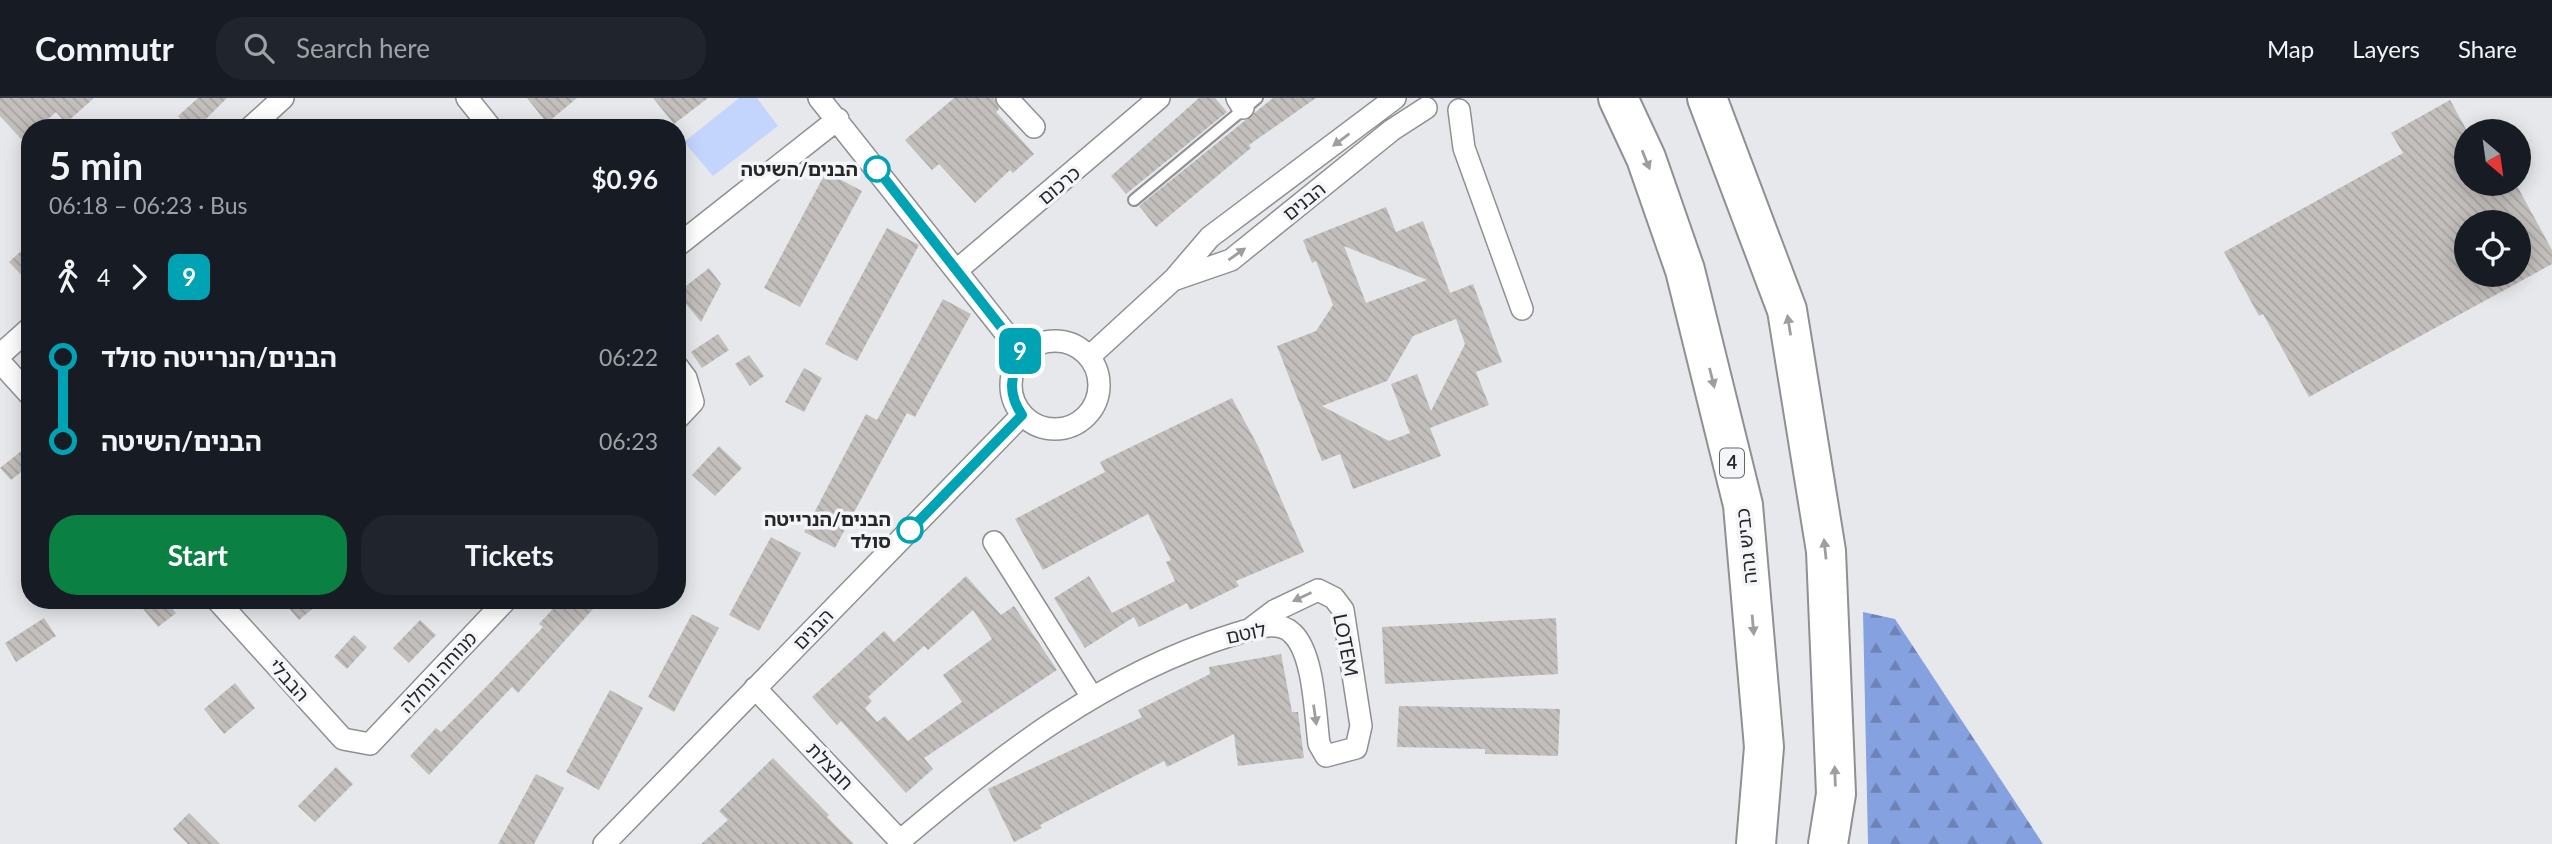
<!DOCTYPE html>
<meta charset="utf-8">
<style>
body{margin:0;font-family:Lato,"Noto Sans Hebrew",sans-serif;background:#20242c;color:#f1f3f6;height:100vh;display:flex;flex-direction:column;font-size:26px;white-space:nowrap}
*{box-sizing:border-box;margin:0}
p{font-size:23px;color:#9ea1a6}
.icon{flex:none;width:38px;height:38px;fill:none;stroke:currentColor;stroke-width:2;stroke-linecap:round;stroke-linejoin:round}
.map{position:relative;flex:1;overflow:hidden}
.panel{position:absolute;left:21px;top:21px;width:665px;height:490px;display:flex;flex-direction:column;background:#171b24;border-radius:28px;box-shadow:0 4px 18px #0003}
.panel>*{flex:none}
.badge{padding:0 14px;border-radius:10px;font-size:24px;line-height:46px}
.needle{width:46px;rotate:151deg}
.controls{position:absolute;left:2454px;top:21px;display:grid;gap:14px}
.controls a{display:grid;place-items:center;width:77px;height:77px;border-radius:50%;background:#171b24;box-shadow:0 4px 18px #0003;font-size:35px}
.map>.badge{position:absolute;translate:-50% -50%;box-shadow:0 0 0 4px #fff}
.legs{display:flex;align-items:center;gap:10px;height:77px;padding:0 28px;font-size:23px}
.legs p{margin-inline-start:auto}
.summary{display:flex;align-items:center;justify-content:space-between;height:119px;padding:0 28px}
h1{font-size:38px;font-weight:700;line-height:52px}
.cta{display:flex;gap:14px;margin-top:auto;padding:14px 28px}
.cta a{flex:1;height:80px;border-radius:28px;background:#0b8043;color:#fff;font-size:28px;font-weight:700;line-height:80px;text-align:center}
.cta a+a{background:#20242c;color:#f1f3f6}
ul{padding:0 28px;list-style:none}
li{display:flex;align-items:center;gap:24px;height:84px;font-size:26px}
li i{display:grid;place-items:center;width:10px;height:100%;margin:0 9px;background:currentColor}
li i::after{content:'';width:18px;height:18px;margin:-9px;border:5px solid;border-radius:50%;background:#171b24}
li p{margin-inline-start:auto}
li:first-child i{background:linear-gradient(#0000 50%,currentColor 0)}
li:last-child i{background:linear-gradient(currentColor 50%,#0000 0)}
header{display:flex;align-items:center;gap:42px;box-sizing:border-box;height:98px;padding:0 35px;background:#171b24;border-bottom:2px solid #363941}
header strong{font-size:33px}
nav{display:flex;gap:38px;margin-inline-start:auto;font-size:24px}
.search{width:490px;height:63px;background:#20242c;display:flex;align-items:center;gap:18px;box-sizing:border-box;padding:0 24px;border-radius:28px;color:#9ea1a6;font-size:26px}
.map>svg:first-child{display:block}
</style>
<header>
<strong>Commutr</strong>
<div class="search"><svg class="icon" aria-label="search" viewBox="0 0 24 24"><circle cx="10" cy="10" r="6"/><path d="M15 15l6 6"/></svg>Search here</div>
<nav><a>Map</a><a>Layers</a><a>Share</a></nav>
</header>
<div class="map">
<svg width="2552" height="746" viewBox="0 0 2552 746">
<defs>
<pattern id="forest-firs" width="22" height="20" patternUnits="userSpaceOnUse" patternTransform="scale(1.75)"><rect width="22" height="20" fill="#86a1df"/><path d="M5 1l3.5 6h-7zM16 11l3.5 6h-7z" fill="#6e83b5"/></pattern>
<pattern id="building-back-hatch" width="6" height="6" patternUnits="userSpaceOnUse" patternTransform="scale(1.75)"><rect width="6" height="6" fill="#c3bfbd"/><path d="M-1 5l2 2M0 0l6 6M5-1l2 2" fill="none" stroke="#a8a4a2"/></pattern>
</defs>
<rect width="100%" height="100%" fill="#e7e8eb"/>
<path fill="#c3d5fd" d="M 739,0 L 757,0 L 778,28 L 713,78 L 684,44 Z"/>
<path fill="url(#forest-firs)" d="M 1863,514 L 1895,521 L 2043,746 L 1868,746 Z"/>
<path fill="url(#building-back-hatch)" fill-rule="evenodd" d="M 0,0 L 94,0 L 66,25 L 56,14 L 38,30 L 30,30 L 30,38 L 23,43 L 0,18 Z
M 198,0 L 227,0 L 197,30 L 188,30 L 178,18 Z
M 527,0 L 577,0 L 547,25 Z
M 653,0 L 708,0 L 674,26 Z
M 954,0 L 994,0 L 999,11 L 996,14 L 1034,56 L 1013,75 L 1010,72 L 975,105 L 939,66 L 932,72 L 905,42 Z
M 1199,0 L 1215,0 L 1227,14 L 1126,96 L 1111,78 Z
M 1273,0 L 1316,0 L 1249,47 L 1251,50 L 1156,129 L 1139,108 Z
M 2450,2 L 2466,31 L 2466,86 L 2516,86 L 2552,152 L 2552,166 L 2309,299 L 2263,216 L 2259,218 L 2224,154 L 2403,55 L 2391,35 ZM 2466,124 L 2518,124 L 2518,177 L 2466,177 Z
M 826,74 L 862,93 L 800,209 L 764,190 Z
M 1386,109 L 1396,134 L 1423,123 L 1450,195 L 1473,186 L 1502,264 L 1476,274 L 1489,307 L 1430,330 L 1441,358 L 1353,391 L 1340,356 L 1322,363 L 1277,248 L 1316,233 L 1333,207 L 1316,163 L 1312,165 L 1303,142 ZM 1344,148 L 1427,182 L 1366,205 ZM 1456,221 L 1465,246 L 1431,313 L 1417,276 L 1391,286 L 1410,335 L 1389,343 L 1322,308 L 1387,283 L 1413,238 Z
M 887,130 L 919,147 L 857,263 L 825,246 Z
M 30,145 L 30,186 L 9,164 Z
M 709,170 L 721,186 L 701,224 L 677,195 Z
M 943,201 L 971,216 L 915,319 L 907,315 L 835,450 L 804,434 L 866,316 L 877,322 Z
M 718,236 L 729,252 L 702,270 L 691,254 Z
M 749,257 L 764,278 L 750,288 L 735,266 Z
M 804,270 L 822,280 L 804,314 L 785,304 Z
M 1232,300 L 1258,348 L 1304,454 L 1236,483 L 1239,488 L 1190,512 L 1187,505 L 1139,529 L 1134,519 L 1085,550 L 1054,500 L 1089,478 L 1112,515 L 1175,483 L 1166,464 L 1171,462 L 1148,416 L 1043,472 L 1015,421 L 1105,374 L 1100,364 Z
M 30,346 L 30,367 L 11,382 L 0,370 Z
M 719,348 L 742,370 L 715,398 L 692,377 Z
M 771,439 L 801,455 L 759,533 L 729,517 Z
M 966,478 L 1001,517 L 1014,508 L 1057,572 L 924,660 L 933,671 L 906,695 L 841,623 L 837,627 L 812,599 L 884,533 L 894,544 ZM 973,512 L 992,541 L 943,577 L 962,604 L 908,643 L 885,618 L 877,624 L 865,610 L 872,603 L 868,599 L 924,548 L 928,552 Z
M 136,502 L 165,502 L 176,515 L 158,529 Z
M 282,502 L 323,502 L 299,522 Z
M 561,502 L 584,502 L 593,511 L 518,595 L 512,589 L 429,677 L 410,658 L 436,630 L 441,634 L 485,590 L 543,529 L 539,526 Z
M 692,516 L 719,530 L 674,614 L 648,599 Z
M 44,520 L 56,538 L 16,564 L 5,545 Z
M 1556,520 L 1558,576 L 1385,586 L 1382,529 Z
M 420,522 L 436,537 L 409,565 L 393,550 Z
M 354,537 L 367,549 L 347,571 L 334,559 Z
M 1281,556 L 1292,614 L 1298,614 L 1304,660 L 1238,668 L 1234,636 L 1167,669 L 1164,663 L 1040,727 L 1042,730 L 1014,744 L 988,691 L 1142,619 L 1138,612 L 1210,576 L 1209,569 Z
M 235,585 L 255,610 L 224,636 L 204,611 Z
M 610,592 L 643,610 L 599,692 L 566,674 Z
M 1399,608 L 1560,611 L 1558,658 L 1485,656 L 1485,651 L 1397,649 Z
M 773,660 L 829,717 L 827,719 L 854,746 L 701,746 L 728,722 L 719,713 Z
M 336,669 L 353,686 L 315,724 L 298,708 Z
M 536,676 L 564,690 L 534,746 L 498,746 Z
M 189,715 L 220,746 L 188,746 L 173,731 Z"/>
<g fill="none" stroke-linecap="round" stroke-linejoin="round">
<g stroke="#8f9093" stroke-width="14">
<path id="lane" d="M 1134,102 L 1257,0"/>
</g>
<g stroke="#8f9093" stroke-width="24">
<path id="street" d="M 467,0 L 491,30
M 819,0 L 1023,257
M 1007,0 L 1034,29
M 1237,0 L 1243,10
M 1459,12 L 1464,50 L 1522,211
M 250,30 L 283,0
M 677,148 L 838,21
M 957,172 L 1159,0
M 1176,181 L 1231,162 L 1392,32 L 1426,10
M1011 287a44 44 0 1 1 88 0a44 44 0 1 1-88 0Z
M 0,257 L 30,230
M 1089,259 L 1174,181 L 1210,139 L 1395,0
M 0,264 L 30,297
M 677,268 L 686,280 L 693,304 L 677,321
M 994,444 L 1092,599
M 217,502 L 343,641 L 370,646 L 506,502
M 755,590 L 903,746
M 901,742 C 1000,658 1105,576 1232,537 C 1249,532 1277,520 1292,535 C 1314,555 1315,615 1319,646 L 1326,658 L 1356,650 L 1361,628 L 1343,512 L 1334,500 L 1318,492 L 1274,513 L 1249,532
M 604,746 L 1022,317"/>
</g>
<g stroke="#8f9093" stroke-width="42">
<path id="highway" d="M 1618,0 L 1646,60 L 1685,172 L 1743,407 L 1764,649 L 1756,746
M 1707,0 L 1787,212 L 1826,453 L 1836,696 L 1828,746"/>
</g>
<use href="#lane" stroke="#fff" stroke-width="10"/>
<use href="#street" stroke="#fff" stroke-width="21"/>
<use href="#highway" stroke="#fff" stroke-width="38"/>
</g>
<defs><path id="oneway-solid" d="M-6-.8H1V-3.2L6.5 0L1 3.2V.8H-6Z" transform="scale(1.75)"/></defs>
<g fill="#9e9e9e">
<use href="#oneway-solid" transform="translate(1341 42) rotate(143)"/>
<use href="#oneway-solid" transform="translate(1646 62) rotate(68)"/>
<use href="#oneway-solid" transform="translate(1237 156) rotate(-35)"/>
<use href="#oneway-solid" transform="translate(1789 227) rotate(-99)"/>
<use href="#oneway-solid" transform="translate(1712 280) rotate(76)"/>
<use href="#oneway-solid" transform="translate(1825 451) rotate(-96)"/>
<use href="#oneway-solid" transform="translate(1302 499) rotate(155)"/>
<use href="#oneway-solid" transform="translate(1753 527) rotate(85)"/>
<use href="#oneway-solid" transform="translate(1315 617) rotate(82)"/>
<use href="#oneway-solid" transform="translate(1835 678) rotate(-92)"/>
</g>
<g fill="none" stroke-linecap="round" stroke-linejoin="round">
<g stroke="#fff" stroke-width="16">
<path id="line-1" d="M 877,71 L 1023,257 C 1009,278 1008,296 1022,317 L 910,432"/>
</g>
<use href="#line-1" stroke="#00a3b4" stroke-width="10"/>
</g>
<g fill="#fff" stroke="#00a3b4" stroke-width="3.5">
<circle cx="877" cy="71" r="12"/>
<circle cx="910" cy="432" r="12"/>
</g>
<g text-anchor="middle" stroke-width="7" stroke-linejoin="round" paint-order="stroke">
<rect fill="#f4f5f9" stroke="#646567" stroke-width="2" x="1720" y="350.5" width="24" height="29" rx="5"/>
<g font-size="18" font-weight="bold" fill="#272728">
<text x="1732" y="371">4</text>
</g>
<g font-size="19" font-weight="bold" fill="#272728" stroke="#f4f5f9" text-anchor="end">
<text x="858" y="78">הבנים/השיטה</text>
<text x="891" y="428">הבנים/הנרייטה<tspan x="891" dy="22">סולד</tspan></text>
</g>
<g font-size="19" fill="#272728" stroke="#f4f5f9">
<text transform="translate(1059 87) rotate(-40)" y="7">כרכום</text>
<text transform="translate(1304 103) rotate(-39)" y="7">הבנים</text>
<text transform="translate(1746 448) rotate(-96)" y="7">כביש גהה</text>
<text transform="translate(813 531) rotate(-46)" y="7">הבנים</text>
<text transform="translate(1246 535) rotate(-12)" y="7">לוטם</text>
<text transform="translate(1346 547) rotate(79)" y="7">LOTEM</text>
<text transform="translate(438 574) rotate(-47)" y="7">מנוחה ונחלה</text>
<text transform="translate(289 582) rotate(48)" y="7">הבבלי</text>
<text transform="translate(830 668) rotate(46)" y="7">חבצלת</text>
</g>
</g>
</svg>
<div class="controls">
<a><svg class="needle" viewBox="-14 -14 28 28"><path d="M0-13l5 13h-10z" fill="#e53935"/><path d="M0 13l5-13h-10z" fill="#9ea1a6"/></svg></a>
<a><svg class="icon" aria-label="locate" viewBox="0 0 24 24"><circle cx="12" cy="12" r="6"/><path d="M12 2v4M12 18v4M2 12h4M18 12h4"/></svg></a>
</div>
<b class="badge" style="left:1020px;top:253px;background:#00a3b4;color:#fff">9</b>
<section class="panel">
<div class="summary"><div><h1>5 min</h1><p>06:18 – 06:23 · Bus</p></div><b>$0.96</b></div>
<div class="legs"><svg class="icon" aria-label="walk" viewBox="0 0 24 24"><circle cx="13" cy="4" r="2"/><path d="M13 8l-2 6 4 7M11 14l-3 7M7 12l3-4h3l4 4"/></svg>4<svg class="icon" aria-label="forward" viewBox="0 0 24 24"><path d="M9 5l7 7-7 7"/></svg><b class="badge" style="background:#00a3b4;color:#fff">9</b></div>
<ul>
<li><i style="color:#00a3b4"></i><b>הבנים/הנרייטה סולד</b><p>06:22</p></li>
<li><i style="color:#00a3b4"></i><b>הבנים/השיטה</b><p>06:23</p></li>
</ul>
<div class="cta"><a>Start</a><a>Tickets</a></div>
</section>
</div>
